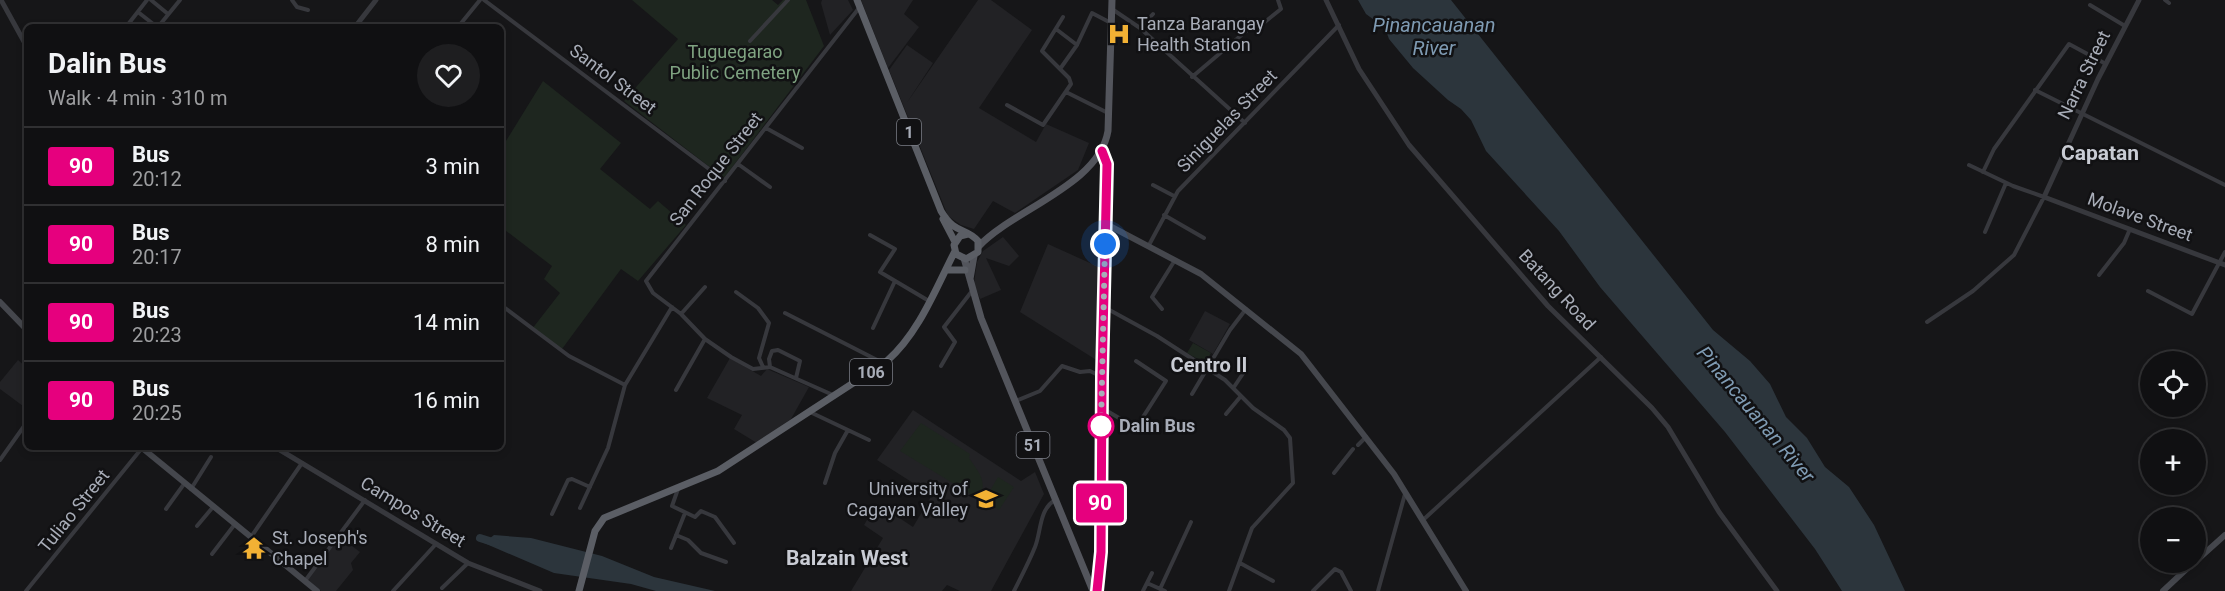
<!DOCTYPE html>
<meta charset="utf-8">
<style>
body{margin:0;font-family:Roboto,sans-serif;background:#1e1e20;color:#f1f3f6;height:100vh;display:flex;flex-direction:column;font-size:22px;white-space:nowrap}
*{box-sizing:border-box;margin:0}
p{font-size:20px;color:#9c9d9f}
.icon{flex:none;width:33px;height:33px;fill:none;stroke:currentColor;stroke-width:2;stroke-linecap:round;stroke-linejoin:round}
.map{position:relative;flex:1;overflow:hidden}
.details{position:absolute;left:24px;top:24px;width:480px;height:426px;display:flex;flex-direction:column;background:#101012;border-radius:9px;box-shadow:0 3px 9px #0003,0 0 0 2px #303032}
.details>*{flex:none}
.badge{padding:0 12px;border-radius:4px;font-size:21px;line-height:39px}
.buttons{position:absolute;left:2140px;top:351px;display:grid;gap:12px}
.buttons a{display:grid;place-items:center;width:66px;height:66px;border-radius:50%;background:#101012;box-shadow:0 3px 9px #0003,0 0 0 2px #303032;font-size:30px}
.you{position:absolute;width:30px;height:30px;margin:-15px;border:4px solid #fff;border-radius:50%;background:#1a73e8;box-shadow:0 0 0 9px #1a73e833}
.map>.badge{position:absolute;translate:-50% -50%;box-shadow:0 0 0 3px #fff}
.round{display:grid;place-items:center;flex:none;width:63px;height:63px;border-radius:32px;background:#1e1e20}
.head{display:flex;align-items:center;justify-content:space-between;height:102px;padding:0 24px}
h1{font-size:28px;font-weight:700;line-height:45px}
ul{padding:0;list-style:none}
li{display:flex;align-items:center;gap:18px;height:78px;padding:0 24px;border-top:2px solid #303032}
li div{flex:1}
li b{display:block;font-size:22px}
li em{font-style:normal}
li .badge{min-width:66px;font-weight:700;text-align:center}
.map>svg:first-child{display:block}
</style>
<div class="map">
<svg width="2225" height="591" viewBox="0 0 2225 591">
<rect width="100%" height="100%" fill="#161618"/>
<path fill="#222225" d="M 822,0 L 848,0 L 853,10 L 830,35 L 821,3 Z
M 861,0 L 913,0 L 904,14 L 919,27 L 888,68 Z
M 978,0 L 991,0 L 1032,30 L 979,108 L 1036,142 L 1046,124 L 1089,143 L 1078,170 L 1015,213 L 993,201 L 974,229 L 961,225 L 948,216 L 889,70 L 907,45 L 933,63 L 906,104 Z
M 1003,237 L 1019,256 L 1009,266 L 986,258 L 1001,290 L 980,299 L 974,283 L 977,262 L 983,251 Z
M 1048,244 L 1101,268 L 1098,361 L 1020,312 Z
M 1205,311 L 1230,324 L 1213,354 L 1189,340 Z
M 730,358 L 761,376 L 767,369 L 809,387 L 791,419 L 757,443 L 734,429 L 742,415 L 707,398 Z
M 18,360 L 27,368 L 27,409 L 0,389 L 0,382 Z
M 913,410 L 1021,481 L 1035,472 L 1044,494 L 991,591 L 960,591 L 947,585 L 942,591 L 851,591 L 883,538 L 864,525 L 877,503 L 913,527 L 932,495 L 877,460 Z
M 340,537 L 360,552 L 351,563 L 353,570 L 336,591 L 321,591 L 308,580 Z"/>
<path fill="#1e261f" d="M 632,0 L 772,0 L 778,5 L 783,0 L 806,0 L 824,46 L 724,178 L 624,101 L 678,39 Z
M 543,81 L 621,143 L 600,169 L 650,209 L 658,201 L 686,225 L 638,281 L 621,269 L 562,349 L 532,329 L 560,293 L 544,279 L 552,266 L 501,227 L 501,149 Z
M 1193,343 L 1211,353 L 1205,363 L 1187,353 Z
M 921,423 L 970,454 L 969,458 C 979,473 988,481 979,499 L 900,451 Z
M 998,477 L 1014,487 L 999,510 L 984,501 Z"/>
<path fill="#2c353c" d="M 1358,0 L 1451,0 L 1713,330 L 1750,361 L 1770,384 L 1786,417 L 1807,438 L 1825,467 L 1849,487 L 1874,525 L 1905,591 L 1842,591 L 1815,549 L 1725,432 L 1600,287 L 1559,231 L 1486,151 L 1471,120 L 1461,109 L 1448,100 L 1413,68 L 1389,39 L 1385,28 L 1366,14 Z
M 494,535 L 531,538 L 602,556 L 654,577 L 715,591 L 656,591 L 631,584 L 554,573 L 484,543 Z"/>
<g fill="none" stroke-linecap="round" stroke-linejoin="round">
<path stroke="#2c353c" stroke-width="8" d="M 480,538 L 496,543"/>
<path stroke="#37383d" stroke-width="4" d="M 151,0 L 168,14
M 292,0 L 297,7 L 308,10
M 484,0 L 725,181
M 2165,0 L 2169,3
M 2090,5 L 2125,26
M 1112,9 L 1140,28 L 1245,123
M 138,12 L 157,27
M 126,27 L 147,0
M 158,27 L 180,0
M 438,27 L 442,25 L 445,27
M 458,27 L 480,0
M 1140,28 L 1153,14
M 1056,29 L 1077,45
M 750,41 L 788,0
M 1060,69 L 1077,45 L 1092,13 L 1111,23
M 1192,77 L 1251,27 L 1256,29 L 1281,9 L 1278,0
M 2035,90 L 2225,185
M 1066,92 L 1108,113
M 1007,105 L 1043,125 L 1071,84 L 1069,78 L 1042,51 L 1063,17
M 766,128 L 802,148
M 738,164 L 770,187
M 1983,172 L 1994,149 L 2069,44 L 2106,64
M 1153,185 L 1174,196
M 1164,215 L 1204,238
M 1985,232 L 2006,183
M 870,235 L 895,249 L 880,272 L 929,301
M 1149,245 L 1178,191 L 1339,25
M 2099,275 L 2124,243 L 2130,229
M 2148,291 L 2192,314 L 2225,252
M 736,292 L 758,308 L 769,323 L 759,358 L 763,367
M 501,305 L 569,356 L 625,385
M 1104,307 L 1157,336 L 1225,380 L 1253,408 L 1284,430 L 1290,438 L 1293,483 L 1252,528 L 1229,591
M 1162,309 L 1152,297 L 1175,260
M 785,313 L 883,363
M 681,314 L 705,287
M 1927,322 L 1973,291 L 2014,255 L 2044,197 L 2013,186 L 1969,165
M 873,328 L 895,281
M 941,366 L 955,342 L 944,327 L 972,291
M 770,367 L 769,359 L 772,351 L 778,350 L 800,361 L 796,378
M 1234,387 L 1244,372
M 676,390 L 705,339
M 1192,394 L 1230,330 L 1246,309
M 833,395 L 770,367 L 753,369 L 731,357 L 705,339 L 681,314 L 653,293 L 646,281 L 859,8
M 1016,401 L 1040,391 L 1062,366 L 1080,372 L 1090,371 L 1102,377
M 1102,408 L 1136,428 L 1166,381 L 1136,361
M 810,412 L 869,440
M 1226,414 L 1241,396
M 1358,445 L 1366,437
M 0,460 L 27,422
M 1334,473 L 1353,449
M 825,483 L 835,453 L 848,430
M 191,489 L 211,457
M 678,489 L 672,506 L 695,517 L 701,511 L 715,517 L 734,543
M 580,508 L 608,448 L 625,385 L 672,307
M 166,509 L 184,484
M 552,514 L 568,480 L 572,479 L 590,487
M 1423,520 L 1601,357
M 197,526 L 213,507
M 676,535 L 688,540 L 701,553 L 726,562
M 251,537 L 302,463
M 671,548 L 685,513
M 212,554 L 235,524
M 1240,563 L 1273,581
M 305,581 L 365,500
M 1147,583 L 1165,591
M 442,588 L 468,563
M 1160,589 L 1191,522
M 26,591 L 142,448
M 393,591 L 436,544
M 1014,591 C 1021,577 1029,562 1035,547 C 1041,533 1039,509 1055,500
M 1143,591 L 1152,573
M 1313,591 L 1335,569 L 1341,572 L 1351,591
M 1378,591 L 1405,494"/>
<path stroke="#37383d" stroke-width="5" d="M 1,0 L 27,47
M 1326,0 L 1359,69 L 1409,145 L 1548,306 L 1652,408 L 1668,427 L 1719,512 L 1777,591
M 2139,0 L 2098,79 L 2044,197 L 2225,265
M 355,27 L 376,0
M 275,447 L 468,563 L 540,591"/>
<path stroke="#45474d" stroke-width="6" d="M 1106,224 L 1201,274 L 1301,354 L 1394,474 L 1466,591
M 0,302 L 27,330
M 141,447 L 317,591
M 2196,561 L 2225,535
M 1097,591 L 1101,552 L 1102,377 L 1107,164 L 1102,151
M 2163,591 L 2194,562"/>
<path stroke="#53555c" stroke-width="7" d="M 979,246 C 1014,209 1099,185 1108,131 L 1112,0
M 964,258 L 981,318 L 1093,591
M 970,279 L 974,256"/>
<path stroke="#5b5e65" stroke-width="7" d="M 857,0 L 941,211 C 955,235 966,227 978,241 L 978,252 L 966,259 L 956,254 L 954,245 L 960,236 L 968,234
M 943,219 L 955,242
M 947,270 L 965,270
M 579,591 L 595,531 L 604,518 L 718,471 L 887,361 C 919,333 936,288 955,251"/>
</g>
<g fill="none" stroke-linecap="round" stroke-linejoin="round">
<g stroke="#fff" stroke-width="14">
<path id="line" d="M 1097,591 L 1101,552 L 1102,377 L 1107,164 L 1102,151"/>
</g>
<use href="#line" stroke="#e6007e" stroke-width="9"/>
<path stroke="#a8adb8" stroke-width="6" stroke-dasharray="0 10.8" d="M 1101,426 L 1105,244"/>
</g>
<defs>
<g id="hospital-bare" transform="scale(1.8)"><path d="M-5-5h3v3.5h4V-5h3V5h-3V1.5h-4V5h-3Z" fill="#f2b134" stroke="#111113" stroke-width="2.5" paint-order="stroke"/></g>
<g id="university-bare" transform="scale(1.8)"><path d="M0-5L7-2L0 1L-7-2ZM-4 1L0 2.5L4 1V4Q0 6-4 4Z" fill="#f2b134" stroke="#111113" stroke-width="2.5" paint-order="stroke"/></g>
<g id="temple-bare" transform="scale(1.8)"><path d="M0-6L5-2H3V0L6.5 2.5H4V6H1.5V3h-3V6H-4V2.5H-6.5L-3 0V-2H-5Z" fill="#f2b134" stroke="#111113" stroke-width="2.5" paint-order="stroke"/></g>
</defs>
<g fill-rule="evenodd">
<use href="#hospital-bare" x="1119" y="34"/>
<use href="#university-bare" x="986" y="499"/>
<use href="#temple-bare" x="254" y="548"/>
</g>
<circle fill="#fff" stroke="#e6007e" stroke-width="3" cx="1101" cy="426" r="12"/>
<g text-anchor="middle" stroke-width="5" stroke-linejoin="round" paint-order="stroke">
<g fill="#111113" stroke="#7b7e86" stroke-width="1.5">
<rect x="897" y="119" width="24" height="26" rx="4.5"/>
<rect x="850" y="359" width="42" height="26" rx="4.5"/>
<rect x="1016.5" y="432" width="33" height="26" rx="4.5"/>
</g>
<g font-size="16" font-weight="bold" fill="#a8adb8">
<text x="909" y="138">1</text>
<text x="871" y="378">106</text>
<text x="1033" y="451">51</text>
</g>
<g font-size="18" fill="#a8adb8" stroke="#111113" text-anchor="start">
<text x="1137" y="30">Tanza Barangay<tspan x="1137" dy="21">Health Station</tspan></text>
<text x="968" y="495" text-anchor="end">University of<tspan x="968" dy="21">Cagayan Valley</tspan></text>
<text x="272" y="544">St. Joseph's<tspan x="272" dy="21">Chapel</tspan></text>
</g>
<g font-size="18" fill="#7fa381" stroke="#111113">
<text x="735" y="58">Tuguegarao<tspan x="735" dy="21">Public Cemetery</tspan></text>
</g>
<g font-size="18" fill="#a8adb8" stroke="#111113">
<text transform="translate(2084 75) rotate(-64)" y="6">Narra Street</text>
<text transform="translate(613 79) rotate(37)" y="6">Santol Street</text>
<text transform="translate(1227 121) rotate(-46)" y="6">Siniguelas Street</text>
<text transform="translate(716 169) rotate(-52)" y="6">San Roque Street</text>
<text transform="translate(2140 217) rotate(20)" y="6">Molave Street</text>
<text transform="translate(1557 290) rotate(47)" y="6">Batang Road</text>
<text transform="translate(74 511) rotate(-51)" y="6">Tuliao Street</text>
<text transform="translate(413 512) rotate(31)" y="6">Campos Street</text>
</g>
<g font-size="18" font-weight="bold" fill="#a8adb8" stroke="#111113" text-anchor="start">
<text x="1119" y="432">Dalin Bus</text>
</g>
<g font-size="20" font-style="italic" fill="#7f9bb3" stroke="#111113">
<text x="1434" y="32">Pinancauanan<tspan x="1434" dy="23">River</tspan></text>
<text transform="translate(1756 414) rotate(50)" y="7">Pinancauanan River</text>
</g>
<g font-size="20" font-weight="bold" fill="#c9ccd4" stroke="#111113">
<text x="1209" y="372">Centro II</text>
</g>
<g font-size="21" font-weight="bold" fill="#c9ccd4" stroke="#111113">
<text x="2100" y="160">Capatan</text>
<text x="847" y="565">Balzain West</text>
</g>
</g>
</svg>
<div class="buttons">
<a><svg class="icon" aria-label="locate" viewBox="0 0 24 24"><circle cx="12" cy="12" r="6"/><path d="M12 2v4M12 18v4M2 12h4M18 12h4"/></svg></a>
<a>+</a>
<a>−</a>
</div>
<div class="you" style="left:1105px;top:244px"></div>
<b class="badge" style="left:1100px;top:503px;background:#e6007e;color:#fff">90</b>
<section class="details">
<div class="head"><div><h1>Dalin Bus</h1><p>Walk · 4 min · 310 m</p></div><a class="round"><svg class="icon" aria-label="heart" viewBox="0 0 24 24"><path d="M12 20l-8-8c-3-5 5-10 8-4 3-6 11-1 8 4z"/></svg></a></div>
<ul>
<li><span class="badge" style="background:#e6007e;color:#fff">90</span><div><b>Bus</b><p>20:12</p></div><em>3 min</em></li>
<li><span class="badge" style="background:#e6007e;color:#fff">90</span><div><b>Bus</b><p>20:17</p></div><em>8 min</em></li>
<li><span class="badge" style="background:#e6007e;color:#fff">90</span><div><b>Bus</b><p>20:23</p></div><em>14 min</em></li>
<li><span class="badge" style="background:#e6007e;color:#fff">90</span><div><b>Bus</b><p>20:25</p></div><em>16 min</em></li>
</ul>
</section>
</div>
